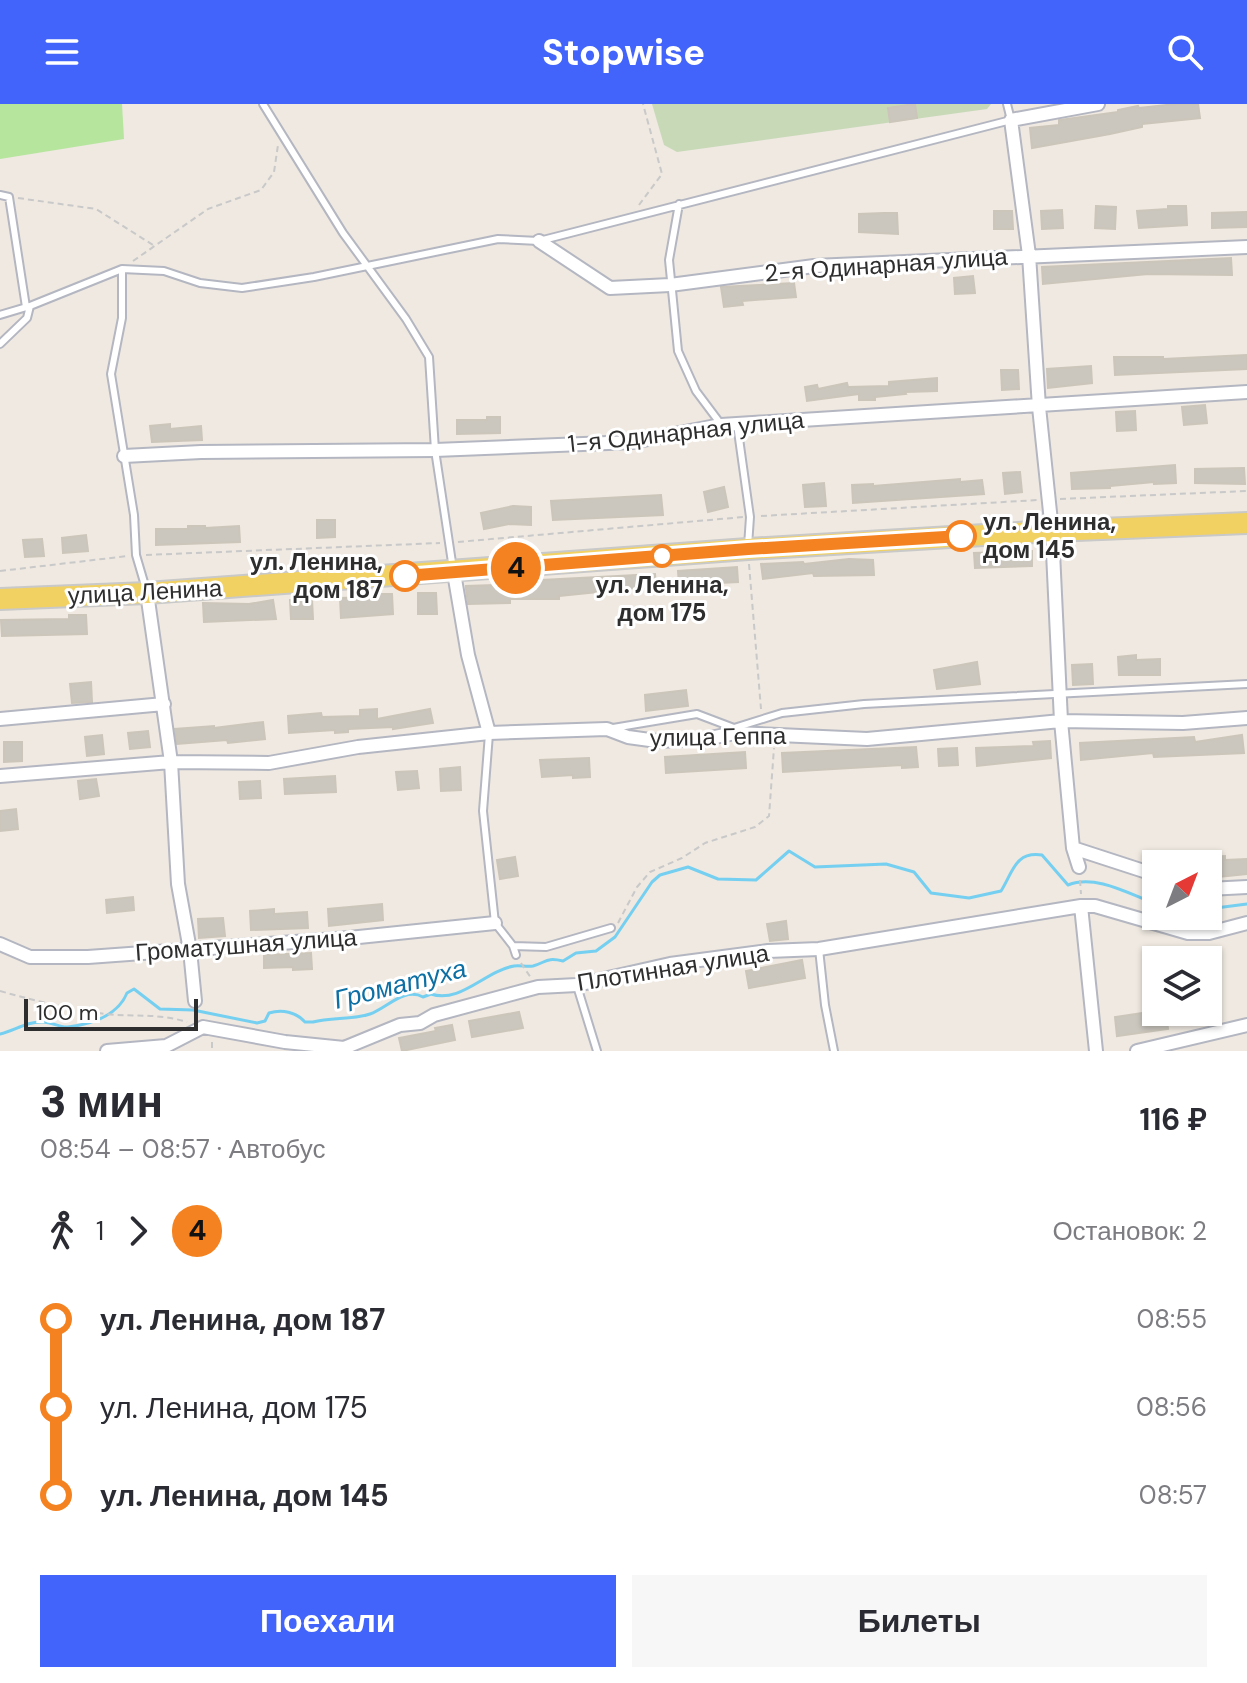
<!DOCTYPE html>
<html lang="ru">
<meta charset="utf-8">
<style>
body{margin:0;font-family:"DM Sans",sans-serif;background:#f7f7f7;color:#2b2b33;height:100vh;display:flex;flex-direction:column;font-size:30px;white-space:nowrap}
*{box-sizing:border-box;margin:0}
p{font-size:26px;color:#7c7c81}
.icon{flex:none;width:44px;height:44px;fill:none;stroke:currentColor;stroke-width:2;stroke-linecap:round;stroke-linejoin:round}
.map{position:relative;height:947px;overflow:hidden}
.side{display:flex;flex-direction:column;background:#fff;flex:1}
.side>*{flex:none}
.badge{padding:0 16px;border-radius:26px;font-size:28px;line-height:52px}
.needle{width:52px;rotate:42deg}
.controls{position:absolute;left:1142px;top:746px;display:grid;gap:16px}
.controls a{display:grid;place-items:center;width:80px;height:80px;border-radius:0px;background:#fff;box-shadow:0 2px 6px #0004;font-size:40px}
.scale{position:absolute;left:24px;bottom:20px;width:174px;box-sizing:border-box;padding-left:8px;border:4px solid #2e2e2e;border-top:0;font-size:22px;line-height:28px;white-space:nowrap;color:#2e2e2e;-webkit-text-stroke:6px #fff;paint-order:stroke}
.map>.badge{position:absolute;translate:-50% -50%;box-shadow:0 0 0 4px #fff}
.legs{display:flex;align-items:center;gap:12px;height:88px;padding:0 40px;font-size:26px}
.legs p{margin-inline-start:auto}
.overview{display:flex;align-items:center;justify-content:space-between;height:136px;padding:0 40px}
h1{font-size:44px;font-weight:800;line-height:60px}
.primary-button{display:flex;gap:16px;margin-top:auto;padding:16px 40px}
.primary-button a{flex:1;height:92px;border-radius:0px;background:#4264fb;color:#fff;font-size:32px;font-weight:800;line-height:92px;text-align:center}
.primary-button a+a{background:#f7f7f7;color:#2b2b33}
ul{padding:0 40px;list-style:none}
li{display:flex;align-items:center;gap:28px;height:88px;font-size:30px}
li i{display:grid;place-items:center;width:12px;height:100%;margin:0 10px;background:currentColor}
li i::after{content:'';width:20px;height:20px;margin:-10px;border:6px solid;border-radius:50%;background:#fff}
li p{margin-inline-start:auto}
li:first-child i{background:linear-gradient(#0000 50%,currentColor 0)}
li:last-child i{background:linear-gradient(currentColor 50%,#0000 0)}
header{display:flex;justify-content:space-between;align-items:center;height:104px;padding:0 40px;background:#4264fb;color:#fff;font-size:36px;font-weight:800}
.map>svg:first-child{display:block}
</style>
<header><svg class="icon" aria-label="menu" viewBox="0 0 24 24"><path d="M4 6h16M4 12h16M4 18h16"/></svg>Stopwise<svg class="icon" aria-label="search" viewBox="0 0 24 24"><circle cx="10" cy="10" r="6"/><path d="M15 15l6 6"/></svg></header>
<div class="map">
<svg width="1247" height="947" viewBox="0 0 1247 947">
<rect width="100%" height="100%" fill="#efe9e1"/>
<path fill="#b6e59e" d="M 0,0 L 122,0 L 124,35 L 0,55 Z"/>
<path fill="#c8d9b8" d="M 652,0 L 991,0 L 987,5 L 677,48 L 664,41 Z"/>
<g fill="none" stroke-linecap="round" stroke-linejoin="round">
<path stroke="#75cff0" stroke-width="3" d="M 1208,805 L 1247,800
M 0,930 C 14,927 27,917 43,918 C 52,918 60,924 68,923 C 92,920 118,911 127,889 L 134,885 L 160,905 L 193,906 L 257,919 L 265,917 L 269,909 C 282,905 296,908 305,918 L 313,918 C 331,913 352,916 370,910 C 387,904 404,883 423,893 L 431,890 C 460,900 485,867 514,862 C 520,861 526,863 533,862 C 547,858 546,853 563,857 L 576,849 L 596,847 L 615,833 L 652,778 L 660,771 L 688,763 L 718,775 L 756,776 L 789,747 L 815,763 L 886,760 L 914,768 L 931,789 L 969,794 L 1001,787 C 1013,768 1015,747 1042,751 L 1068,781 C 1096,770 1129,790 1156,800"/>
</g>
<path fill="#cbc7bf" stroke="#cbc5ba" stroke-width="2" d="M 915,0 L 917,14 L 890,18 L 888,4 Z
M 1176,0 L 1198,0 L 1200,14 L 1142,20 L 1142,23 L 1110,30 L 1032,44 L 1030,24 L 1059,21 L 1059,16 L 1118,8 L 1118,6 L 1138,2 L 1139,4 Z
M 1096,102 L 1116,103 L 1115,125 L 1095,124 Z
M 1168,102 L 1186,102 L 1187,121 L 1139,124 L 1137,107 L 1168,105 Z
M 1062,106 L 1063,124 L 1042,125 L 1041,107 Z
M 994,107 L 1012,107 L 1013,125 L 994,125 Z
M 1247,108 L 1247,123 L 1212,124 L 1212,109 Z
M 884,109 L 897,109 L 898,130 L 859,128 L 859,110 Z
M 1231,154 L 1232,171 L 1148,170 L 1043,180 L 1042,163 Z
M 973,172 L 975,189 L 955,190 L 954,174 Z
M 794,179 L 796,193 L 742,197 L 743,201 L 724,203 L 721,183 Z
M 1247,251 L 1247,265 L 1115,271 L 1114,253 L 1163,253 L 1163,255 Z
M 1091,262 L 1092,279 L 1048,284 L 1047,265 Z
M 1001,266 L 1018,266 L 1019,285 L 1002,286 Z
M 937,274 L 937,287 L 905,288 L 906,290 L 875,293 L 875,296 L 859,296 L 859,290 L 807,297 L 805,283 L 817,281 L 818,285 L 847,279 L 848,283 L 889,282 L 889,278 Z
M 1205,301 L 1207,319 L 1184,321 L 1182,303 Z
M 1135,307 L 1136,326 L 1117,327 L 1116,308 Z
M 487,313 L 500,313 L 500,329 L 457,330 L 457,316 L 487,316 Z
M 170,320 L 170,325 L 201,322 L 202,336 L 152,338 L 150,322 Z
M 1175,361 L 1176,379 L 1154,380 L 1154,378 L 1110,382 L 1110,384 L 1072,385 L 1071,369 Z
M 1244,364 L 1245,380 L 1195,379 L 1195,365 Z
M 1020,368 L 1022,388 L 1005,390 L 1003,369 Z
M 960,375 L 960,378 L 982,376 L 984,390 L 853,399 L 852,381 L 873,380 L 873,382 Z
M 824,379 L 826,402 L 805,403 L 803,381 Z
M 724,383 L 728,403 L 708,408 L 704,388 Z
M 661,391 L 663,411 L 553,416 L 551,397 Z
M 513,402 L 531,403 L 531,421 L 509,420 L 484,425 L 481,409 Z
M 317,416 L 335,416 L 335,433 L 317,434 Z
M 188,422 L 205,422 L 205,424 L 239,422 L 240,438 L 156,441 L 156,425 L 188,425 Z
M 86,431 L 88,447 L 63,449 L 62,434 Z
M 42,435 L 44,452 L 25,453 L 23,436 Z
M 1032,447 L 1032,462 L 975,464 L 974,449 Z
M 849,455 L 873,456 L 874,471 L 814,472 L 813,469 L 763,475 L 761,460 L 803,458 L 804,460 Z
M 737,463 L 738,478 L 679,481 L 678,467 Z
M 655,470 L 656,482 L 559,492 L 559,495 L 510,495 L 510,499 L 468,500 L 466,485 L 466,482 L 523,480 L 542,478 L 542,476 Z
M 418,489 L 436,489 L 437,510 L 418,510 Z
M 372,490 L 392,490 L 393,510 L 341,514 L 340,494 L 372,493 Z
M 312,495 L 313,515 L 291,515 L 290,496 Z
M 273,496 L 276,515 L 204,518 L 203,499 L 249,500 Z
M 69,511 L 86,511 L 87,530 L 2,532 L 1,516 L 69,515 Z
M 1136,551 L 1136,556 L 1160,555 L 1160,571 L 1119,571 L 1118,553 Z
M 977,558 L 980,580 L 937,585 L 934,566 Z
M 1092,560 L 1093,580 L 1073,581 L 1072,561 Z
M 91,578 L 92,598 L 72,599 L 70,580 Z
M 686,586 L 688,602 L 646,607 L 645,591 Z
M 377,605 L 377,615 L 430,605 L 433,619 L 393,625 L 393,623 L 348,625 L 348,628 L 335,629 L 335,626 L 289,629 L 288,612 L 321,609 L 322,613 L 360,612 L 360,606 Z
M 263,618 L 265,635 L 228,639 L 227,636 L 177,640 L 175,625 L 214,622 L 214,624 Z
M 148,627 L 150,643 L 130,645 L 128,629 Z
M 102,631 L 104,650 L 87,652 L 85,633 Z
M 1242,631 L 1244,649 L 1154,653 L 1153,649 L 1081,656 L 1080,639 L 1194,633 L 1195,638 Z
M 1050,637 L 1051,654 L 977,662 L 976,644 L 1034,642 L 1033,638 Z
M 4,638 L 22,638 L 22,657 L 4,658 Z
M 916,643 L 918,663 L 902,664 L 902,661 L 783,668 L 782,649 Z
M 957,644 L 958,661 L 939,662 L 938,645 Z
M 745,648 L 746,664 L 666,669 L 665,653 Z
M 589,654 L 590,673 L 573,674 L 573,671 L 542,673 L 540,656 Z
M 460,663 L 461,686 L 441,687 L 440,665 Z
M 417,667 L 419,684 L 398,686 L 396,668 Z
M 335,672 L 336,688 L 285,690 L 284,675 Z
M 96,675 L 99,692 L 80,695 L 78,677 Z
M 260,677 L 261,694 L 240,695 L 239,678 Z
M 16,705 L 18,725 L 0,727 L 0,707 Z
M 1225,752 L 1225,756 L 1247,755 L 1247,770 L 1209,774 L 1208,753 Z
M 515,753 L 518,772 L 500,775 L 497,756 Z
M 133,793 L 134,806 L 107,809 L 106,796 Z
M 382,800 L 383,816 L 329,822 L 328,805 Z
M 274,805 L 274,810 L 307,808 L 308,824 L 251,826 L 250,807 Z
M 223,814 L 225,832 L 199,834 L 198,815 Z
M 786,817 L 788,835 L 770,837 L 767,820 Z
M 311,849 L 312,865 L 293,866 L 293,863 L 264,864 L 264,851 Z
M 802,856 L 805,874 L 749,884 L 746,867 Z
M 519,908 L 523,924 L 472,933 L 469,917 Z
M 1149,908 L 1166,908 L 1168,925 L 1117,932 L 1115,913 Z
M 452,921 L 455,936 L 402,947 L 399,934 L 436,927 L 435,924 Z"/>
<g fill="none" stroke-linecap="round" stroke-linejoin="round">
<g stroke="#b4b7c1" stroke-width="10">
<path id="service" d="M 263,0 L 343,129 L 406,215 L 429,253 L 435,346 L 453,465
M 0,91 L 9,93 L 26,203
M 679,100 L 669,156 L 678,247 L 696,287 L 720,319
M 122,165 L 122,214 L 111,270 L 134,411 L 136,451 L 146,485
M 0,211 L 30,202 L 122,165 L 164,167 L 200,179 L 242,184 L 314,173 L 498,135 L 539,137 L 1011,16 L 1007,0
M 0,240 L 27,214 L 30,202
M 737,320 L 750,413 L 748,442
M 613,624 L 697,610 L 734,624
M 735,629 L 734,624 L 782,609 L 864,600 L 1247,580
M 489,630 L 483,707 L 495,819 L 513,842 L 516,851
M 513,842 L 546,843 L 611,824
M 819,845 L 825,901 L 834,947
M 577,882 L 597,947"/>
</g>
<g stroke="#b4b7c1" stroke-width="16">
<path id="minor" d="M 539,137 L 610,184 L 670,181 L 814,162 L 1247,143
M 124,352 L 201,348 L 435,346 L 633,338 L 721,321 L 1247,288
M 454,469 L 468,551 L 489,629
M 147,489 L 171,658 L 178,780 L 190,846 L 195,897
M 0,615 L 164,600
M 0,672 L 171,658 L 269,659 L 358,643 L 489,629 L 607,625 L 628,633 L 657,637 L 705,635 L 735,629 L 867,635 L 1061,617 L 1183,619 L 1247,614
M 1073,744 L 1156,771
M 1079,763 L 1073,744 L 1061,617 L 1052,427 L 1039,303 L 1029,151 L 1011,16 L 1098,0
M 1208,785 L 1247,783
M 1081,802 L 1096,947
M 0,840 L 30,853 L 88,853 L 349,834 L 495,819
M 107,947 L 166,942 L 203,923 L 285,938 L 344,944 L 400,921 L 420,919 L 434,911 L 538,883 L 577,881 L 670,860 L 768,847 L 819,845 L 1081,802 L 1095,802 L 1188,829 L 1209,829 L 1247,819
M 1137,947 L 1247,921"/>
</g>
<g stroke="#c9c9c9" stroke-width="24">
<path id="primary" d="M 0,495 L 147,489 L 748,445 L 1052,427 L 1247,419"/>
</g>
<path stroke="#c9c9c9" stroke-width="2" stroke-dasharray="6 4" stroke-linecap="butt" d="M 18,94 L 96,105 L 153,141
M 639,101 L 662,70 L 643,0
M 133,157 L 208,105 L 261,86 L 274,68 L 278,41
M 1060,395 L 1247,387
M 761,412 L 1038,396
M 458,438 L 743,413
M 146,451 L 440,439
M 749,460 L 761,605
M 0,467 L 128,452
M 1080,776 L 1081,790
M 618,819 L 637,783 L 650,768 L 682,754 L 705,739 L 755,723 L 769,712 L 774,644
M 521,859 L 531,874
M 0,887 C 35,897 70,905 106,910 C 135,913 158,909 187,918
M 212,938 L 212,947"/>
<use href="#service" stroke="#fff" stroke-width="6"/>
<use href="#minor" stroke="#fff" stroke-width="12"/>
<use href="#primary" stroke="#f2d163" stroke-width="20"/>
</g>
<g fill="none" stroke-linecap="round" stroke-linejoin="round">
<g stroke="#fff" stroke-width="18">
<path id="line-1" d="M 405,472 L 748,445 L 961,432"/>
</g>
<use href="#line-1" stroke="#f58220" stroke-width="12"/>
</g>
<g fill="#fff" stroke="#f58220" stroke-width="4">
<circle cx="961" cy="432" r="14"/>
<circle cx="662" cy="452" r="10"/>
<circle cx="405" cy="472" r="14"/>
</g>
<g text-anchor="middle" stroke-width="6" stroke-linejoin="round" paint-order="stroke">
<g font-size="24" fill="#2e2e2e" stroke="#fff">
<text transform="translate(886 161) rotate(-4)" y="8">2-я Одинарная улица</text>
<text transform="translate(686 328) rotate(-6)" y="8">1-я Одинарная улица</text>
<text transform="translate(145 488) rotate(-3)" y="8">улица Ленина</text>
<text transform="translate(718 633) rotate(-1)" y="8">улица Геппа</text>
<text transform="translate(246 841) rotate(-4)" y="8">Громатушная улица</text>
<text transform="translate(673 864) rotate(-9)" y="8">Плотинная улица</text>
</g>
<g font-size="24" font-weight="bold" fill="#2e2e2e" stroke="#fff" text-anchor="start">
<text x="983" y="426">ул. Ленина,<tspan x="983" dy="28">дом 145</tspan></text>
<text x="383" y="466" text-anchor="end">ул. Ленина,<tspan x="383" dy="28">дом 187</tspan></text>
<text x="662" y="489" text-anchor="middle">ул. Ленина,<tspan x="662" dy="28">дом 175</tspan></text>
</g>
<g font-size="26" font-style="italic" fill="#0d6fa3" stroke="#fff">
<text transform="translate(400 880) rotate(-14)" y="9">Громатуха</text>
</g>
</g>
</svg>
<div class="controls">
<a><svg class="needle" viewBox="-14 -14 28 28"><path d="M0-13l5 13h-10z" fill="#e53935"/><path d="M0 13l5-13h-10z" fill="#7c7c81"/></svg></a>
<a><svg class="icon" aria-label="layers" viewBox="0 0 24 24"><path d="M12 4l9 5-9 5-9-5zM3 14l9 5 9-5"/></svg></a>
</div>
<div class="scale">100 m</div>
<b class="badge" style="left:516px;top:464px;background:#f58220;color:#111">4</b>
</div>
<section class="side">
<div class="overview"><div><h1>3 мин</h1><p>08:54 – 08:57 · Автобус</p></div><b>116 ₽</b></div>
<div class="legs"><svg class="icon" aria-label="walk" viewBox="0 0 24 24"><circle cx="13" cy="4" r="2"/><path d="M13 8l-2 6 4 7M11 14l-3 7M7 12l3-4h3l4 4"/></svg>1<svg class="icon" aria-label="forward" viewBox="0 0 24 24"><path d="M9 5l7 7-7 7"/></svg><b class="badge" style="background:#f58220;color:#111">4</b><p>Остановок: 2</p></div>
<ul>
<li><i style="color:#f58220"></i><b>ул. Ленина, дом 187</b><p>08:55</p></li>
<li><i style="color:#f58220"></i><span>ул. Ленина, дом 175</span><p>08:56</p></li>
<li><i style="color:#f58220"></i><b>ул. Ленина, дом 145</b><p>08:57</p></li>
</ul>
<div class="primary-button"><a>Поехали</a><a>Билеты</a></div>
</section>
